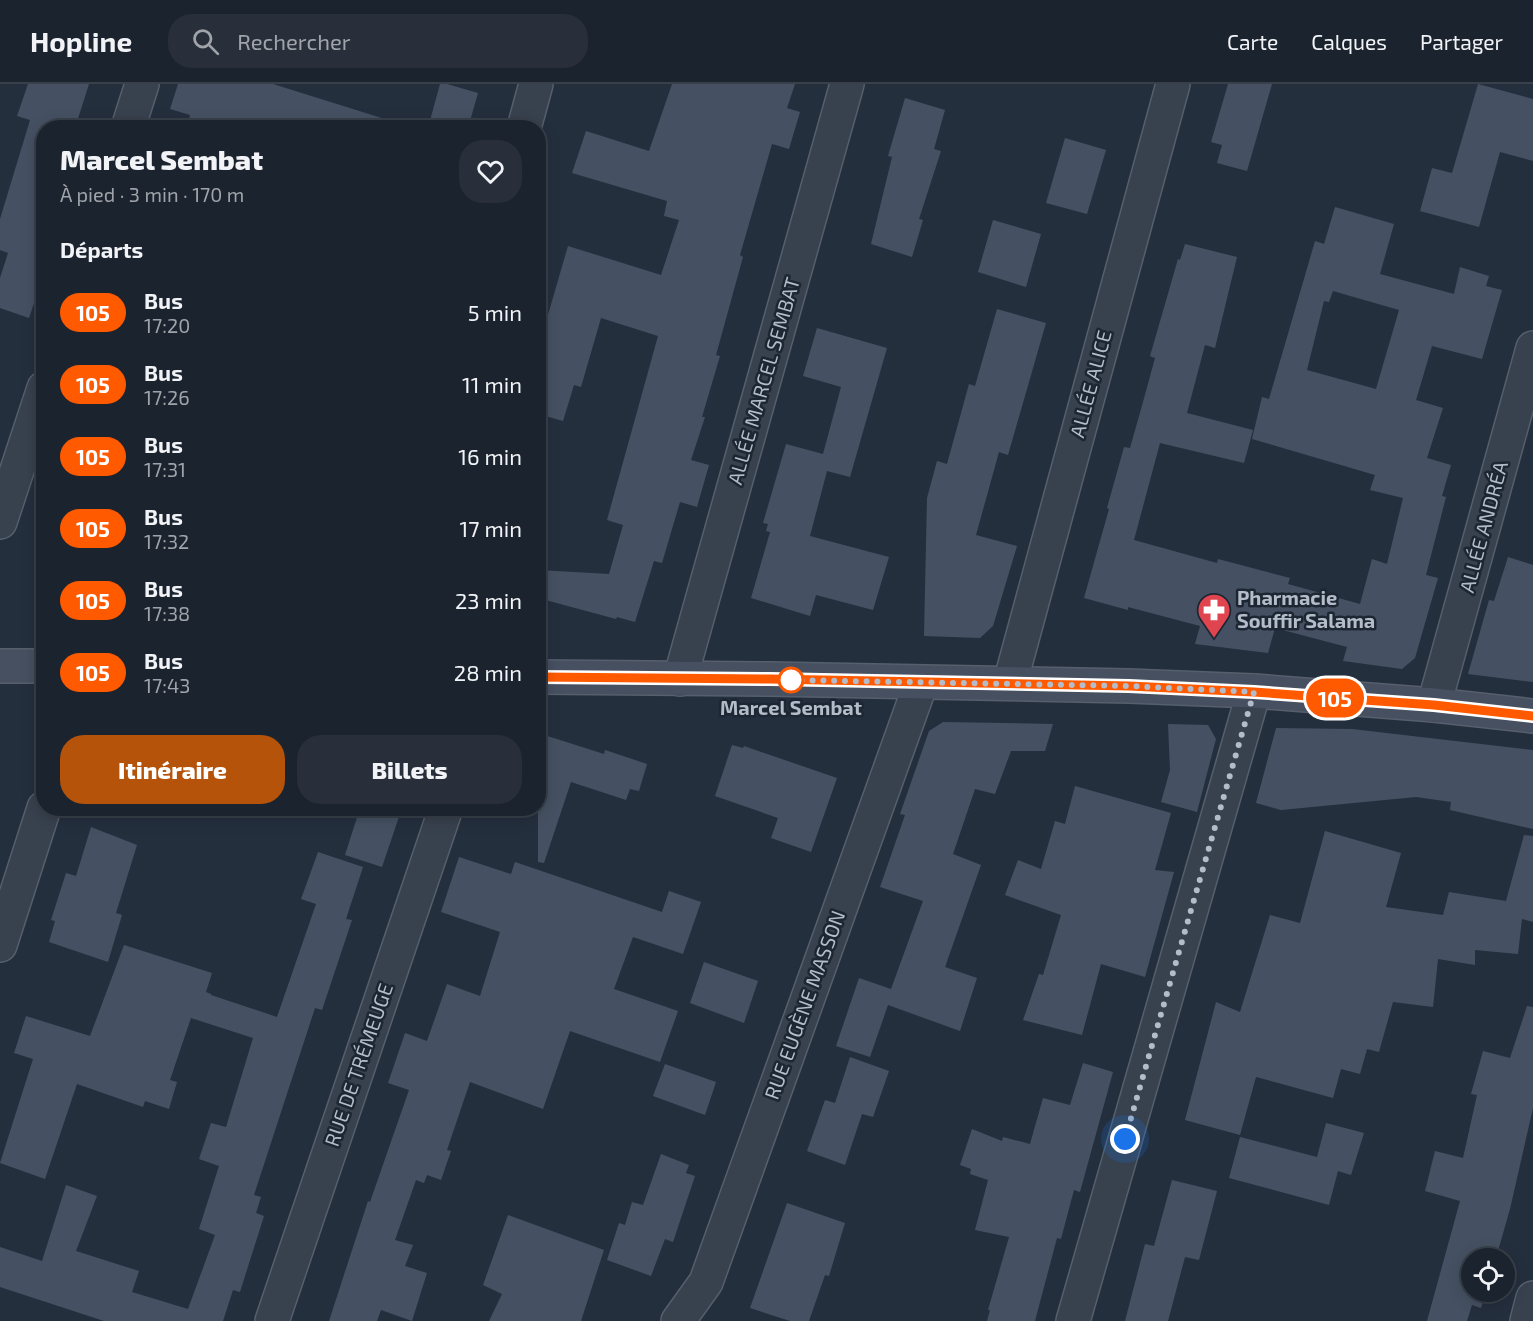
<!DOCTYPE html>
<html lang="fr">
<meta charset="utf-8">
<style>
body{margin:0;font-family:"Exo 2",sans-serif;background:#282f3a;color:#f1f3f6;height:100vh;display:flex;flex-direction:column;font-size:22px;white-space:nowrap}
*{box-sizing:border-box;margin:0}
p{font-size:20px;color:#a0a4aa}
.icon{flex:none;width:33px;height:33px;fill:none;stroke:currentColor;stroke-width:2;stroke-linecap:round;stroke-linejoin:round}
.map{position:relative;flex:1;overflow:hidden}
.sheet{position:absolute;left:36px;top:36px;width:510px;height:696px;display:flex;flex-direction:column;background:#1b232e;border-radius:24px;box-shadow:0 3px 15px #0003,0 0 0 2px #39404a}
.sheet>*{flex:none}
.badge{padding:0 12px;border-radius:20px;font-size:21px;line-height:39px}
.buttons{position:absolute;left:1461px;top:1164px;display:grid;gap:12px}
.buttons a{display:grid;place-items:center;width:54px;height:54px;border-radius:50%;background:#1b232e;box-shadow:0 3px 15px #0003,0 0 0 2px #39404a;font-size:30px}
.you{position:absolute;width:30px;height:30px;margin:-15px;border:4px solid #fff;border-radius:50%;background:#1a73e8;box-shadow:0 0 0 9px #1a73e833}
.map>.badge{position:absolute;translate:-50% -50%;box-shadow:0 0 0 3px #fff}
h2{padding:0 24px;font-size:22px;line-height:54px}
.round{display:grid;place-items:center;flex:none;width:63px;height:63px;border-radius:24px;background:#282f3a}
.summary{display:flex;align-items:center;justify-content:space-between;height:102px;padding:0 24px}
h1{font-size:28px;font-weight:800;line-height:45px}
.button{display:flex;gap:12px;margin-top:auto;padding:12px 24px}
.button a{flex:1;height:69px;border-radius:24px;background:#b45309;color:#fff;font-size:24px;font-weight:800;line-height:69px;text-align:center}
.button a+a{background:#282f3a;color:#f1f3f6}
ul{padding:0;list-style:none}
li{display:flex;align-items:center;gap:18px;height:72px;padding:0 24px}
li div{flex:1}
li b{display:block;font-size:22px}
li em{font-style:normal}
li .badge{min-width:66px;font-weight:700;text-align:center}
header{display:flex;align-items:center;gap:36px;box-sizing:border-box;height:84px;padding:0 30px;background:#1b232e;border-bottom:2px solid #39404a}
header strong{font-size:28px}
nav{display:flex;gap:33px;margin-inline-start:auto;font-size:21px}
.search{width:420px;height:54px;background:#282f3a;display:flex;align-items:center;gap:15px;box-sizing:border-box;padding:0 21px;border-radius:24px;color:#a0a4aa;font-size:22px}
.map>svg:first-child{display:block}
</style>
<header>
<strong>Hopline</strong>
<div class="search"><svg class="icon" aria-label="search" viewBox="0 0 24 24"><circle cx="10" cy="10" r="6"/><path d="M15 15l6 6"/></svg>Rechercher</div>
<nav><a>Carte</a><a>Calques</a><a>Partager</a></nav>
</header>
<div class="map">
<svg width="1533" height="1237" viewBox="0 0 1533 1237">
<rect width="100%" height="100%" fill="#242f3e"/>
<path fill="#455162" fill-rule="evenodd" d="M 28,0 L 89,0 L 75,44 L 44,44 L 44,190 L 29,234 L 0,224 L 0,194 L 8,169 L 0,166 L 0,135 L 30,36 L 17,32 Z
M 178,0 L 273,0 L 388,36 L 387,44 L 187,44 L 190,31 L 170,25 Z
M 440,0 L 447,0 L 478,9 L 468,44 L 428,44 Z
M 672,0 L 795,0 L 787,24 L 800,28 L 789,65 L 772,60 L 740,171 L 743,173 L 716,271 L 720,272 L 702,333 L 705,333 L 691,376 L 709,381 L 697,423 L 680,418 L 662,479 L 654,477 L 635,538 L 617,533 L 616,535 L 538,514 L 538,486 L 609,490 L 623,441 L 607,436 L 658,252 L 601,234 L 581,303 L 574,301 L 563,337 L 538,330 L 538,251 L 544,233 L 547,234 L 568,162 L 661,191 L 679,136 L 664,132 L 667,117 L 572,89 L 586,47 L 649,67 Z
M 1228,0 L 1272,0 L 1247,87 L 1217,79 L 1222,61 L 1211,58 Z
M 1478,0 L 1533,15 L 1533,77 L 1500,68 L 1479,143 L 1420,127 L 1432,84 L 1452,89 Z
M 905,14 L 945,26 L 934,65 L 941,67 L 919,135 L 923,136 L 912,173 L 871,160 L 892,73 L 888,72 Z
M 1065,54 L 1106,66 L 1087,130 L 1046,119 Z
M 1335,123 L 1394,140 L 1380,190 L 1454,210 L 1460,183 L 1489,192 L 1486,202 L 1502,206 L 1482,275 L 1432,262 L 1416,316 L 1443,324 L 1427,374 L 1451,381 L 1442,412 L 1446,413 L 1426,491 L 1438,494 L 1415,574 L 1402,585 L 1343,577 L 1347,563 L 1275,544 L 1268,569 L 1195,560 L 1200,542 L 1128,523 L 1128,526 L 1084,514 L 1109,425 L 1107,424 L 1124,363 L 1130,364 L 1143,318 L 1155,274 L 1150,272 L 1178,175 L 1180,176 L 1185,160 L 1237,173 L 1215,264 L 1205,261 L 1187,329 L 1253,346 L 1244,379 L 1160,359 L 1134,456 L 1217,479 L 1218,475 L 1290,494 L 1288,500 L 1360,520 L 1372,475 L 1387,480 L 1403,414 L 1370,406 L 1375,391 L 1252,355 L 1262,313 L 1269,315 L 1315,157 L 1324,160 ZM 1333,207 L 1399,226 L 1376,305 L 1307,286 L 1324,217 L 1329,218 Z
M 993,136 L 1041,150 L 1026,203 L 978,188 Z
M 997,225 L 1046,239 L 1008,371 L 999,368 L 976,451 L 1017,462 L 993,542 L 980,554 L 924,552 L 927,414 L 937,377 L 947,380 L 969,300 L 975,302 Z
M 817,244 L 887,264 L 850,393 L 827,387 L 810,452 L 889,473 L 873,526 L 816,511 L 810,532 L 751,514 L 770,448 L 766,447 L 768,440 L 763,439 L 786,360 L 823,370 L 841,303 L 803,292 Z
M 1508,473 L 1533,481 L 1533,598 L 1468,590 L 1489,516 L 1494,517 Z
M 943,638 L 1053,640 L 1045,667 L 1011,667 L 995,710 L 975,705 L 953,770 L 981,781 L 945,883 L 977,894 L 960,947 L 888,921 L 870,973 L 836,962 L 859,894 L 891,905 L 923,817 L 880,803 L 905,731 L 900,730 L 929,647 Z
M 1168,640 L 1208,641 L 1216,655 L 1197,728 L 1161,718 L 1170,686 Z
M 1276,644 L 1352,645 L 1533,666 L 1533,745 L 1450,726 L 1451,718 L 1416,713 L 1281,726 L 1256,719 Z
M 538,649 L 604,670 L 605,666 L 647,680 L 639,707 L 630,705 L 626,716 L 571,698 L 544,779 L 538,778 Z
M 732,661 L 743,664 L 744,662 L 837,694 L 811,768 L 771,754 L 778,734 L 715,712 Z
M 1075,702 L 1171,729 L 1155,786 L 1174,788 L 1145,893 L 1101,880 L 1082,951 L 1023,936 L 1039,890 L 1043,891 L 1061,831 L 1005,811 L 1018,776 L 1041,785 L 1055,737 L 1065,740 Z
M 360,724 L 402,724 L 382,783 L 345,771 Z
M 91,743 L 137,761 L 116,829 L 122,831 L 108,878 L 49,858 L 55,837 L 51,836 L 66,789 L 76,792 Z
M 1325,747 L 1401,769 L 1386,823 L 1443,831 L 1449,808 L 1506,817 L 1524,751 L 1533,752 L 1533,838 L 1522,835 L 1518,870 L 1475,866 L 1475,881 L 1438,875 L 1433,923 L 1393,918 L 1379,968 L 1367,965 L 1360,990 L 1341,985 L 1333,1014 L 1256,993 L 1240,1051 L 1185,1036 L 1216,918 L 1240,928 L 1270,831 L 1300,839 Z
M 318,768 L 363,783 L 346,835 L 352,836 L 322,926 L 315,924 L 254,1111 L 261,1113 L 256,1129 L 264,1132 L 240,1208 L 233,1206 L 223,1237 L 104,1237 L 0,1203 L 0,1163 L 42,1177 L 66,1101 L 97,1112 L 76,1167 L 139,1187 L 132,1208 L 188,1225 L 215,1151 L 199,1145 L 219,1082 L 199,1075 L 211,1039 L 226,1043 L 253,954 L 191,934 L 170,996 L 177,998 L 169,1025 L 145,1017 L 143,1023 L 77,1000 L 45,1095 L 0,1079 L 33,975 L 14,969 L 26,932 L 90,952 L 124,861 L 212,889 L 206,908 L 211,910 L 211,911 L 277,933 L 316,820 L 301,815 Z
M 459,773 L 511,790 L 515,778 L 662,828 L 669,807 L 701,818 L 683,870 L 633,853 L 614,905 L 678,927 L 660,978 L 570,947 L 543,1025 L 470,998 L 447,1066 L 451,1067 L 441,1096 L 427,1091 L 424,1099 L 416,1096 L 395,1156 L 413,1161 L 405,1182 L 427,1189 L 412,1237 L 381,1226 L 377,1237 L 329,1237 L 368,1117 L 370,1118 L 409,1006 L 388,999 L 405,949 L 427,957 L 447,900 L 480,912 L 500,848 L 441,828 Z
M 704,878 L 758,897 L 744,939 L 690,919 Z
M 1527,922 L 1533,923 L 1533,1024 L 1510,1125 L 1496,1174 L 1472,1174 L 1472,1208 L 1486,1208 L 1481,1224 L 1472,1221 L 1467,1237 L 1427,1237 L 1460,1117 L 1425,1107 L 1435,1067 L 1463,1074 L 1477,1011 L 1471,1010 L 1483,967 L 1510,974 Z
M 850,973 L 889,987 L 873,1033 L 862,1030 L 845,1081 L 807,1067 L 825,1016 L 835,1019 Z
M 1083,979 L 1113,988 L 1080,1108 L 1074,1106 L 1061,1155 L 1057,1154 L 1035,1237 L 987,1237 L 990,1226 L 988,1226 L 1009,1153 L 975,1146 L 988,1096 L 970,1090 L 971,1085 L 960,1081 L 972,1045 L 1002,1057 L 1003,1053 L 1030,1060 L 1043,1014 L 1070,1021 Z
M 665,980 L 716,998 L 705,1031 L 653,1012 Z
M 1326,1039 L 1364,1049 L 1351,1091 L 1338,1087 L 1329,1121 L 1229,1094 L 1240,1053 L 1317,1073 Z
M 661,1070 L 689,1081 L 686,1089 L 695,1092 L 673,1158 L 665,1155 L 651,1192 L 607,1176 L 619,1139 L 625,1141 L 632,1118 L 643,1121 Z
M 1172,1096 L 1217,1107 L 1199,1176 L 1185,1173 L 1168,1237 L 1125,1237 L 1145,1160 L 1154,1162 Z
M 787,1119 L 845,1139 L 829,1192 L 825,1191 L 809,1237 L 790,1237 L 750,1224 Z
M 508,1131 L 604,1166 L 581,1237 L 489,1237 L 502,1210 L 483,1201 Z"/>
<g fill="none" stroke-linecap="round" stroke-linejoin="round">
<g stroke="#565f6c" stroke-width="36">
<path id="street" d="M 128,44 L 142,0
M 524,44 L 536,0
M 0,438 L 44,304
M 680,595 L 847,0
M 1010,599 L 1173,0
M 1434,621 L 1533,264
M 0,861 L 44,724
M 272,1237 L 446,724
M 678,1237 L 706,1198 L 921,599
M 1073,1237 L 1254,607
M 1527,1237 L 1533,1214"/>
</g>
<g stroke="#565f6c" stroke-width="36">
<path id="secondary" d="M 0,582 L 44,582
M 538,593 L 770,595 L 1129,602 L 1254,607 L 1434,621 L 1533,632"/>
</g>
<use href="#street" stroke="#38414e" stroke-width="33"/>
<use href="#secondary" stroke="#465061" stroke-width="33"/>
</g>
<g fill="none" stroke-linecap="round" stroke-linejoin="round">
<g stroke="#fff" stroke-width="14">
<path id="line" d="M 538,593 L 770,595 L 1129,602 L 1254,608 L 1434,621 L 1533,632"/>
</g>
<use href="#line" stroke="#ff5a00" stroke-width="9"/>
<path stroke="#b4bcc9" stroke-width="6" stroke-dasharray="0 10.8" d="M 791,596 L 1129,602 L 1254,608 L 1125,1055"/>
</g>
<defs>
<g id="pharmacy-pin" transform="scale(1.725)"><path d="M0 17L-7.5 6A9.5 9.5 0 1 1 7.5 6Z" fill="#e0444e" stroke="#1d2633"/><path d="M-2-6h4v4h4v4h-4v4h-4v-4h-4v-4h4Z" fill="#fff"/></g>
</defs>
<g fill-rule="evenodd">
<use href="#pharmacy-pin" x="1214" y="526"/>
</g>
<circle fill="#fff" stroke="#ff5a00" stroke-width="3" cx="791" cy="596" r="12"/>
<g text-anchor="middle" stroke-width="5" stroke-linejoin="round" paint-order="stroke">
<g font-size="20" fill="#b4bcc9" stroke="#1d2633">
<text transform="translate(764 297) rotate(-74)" y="7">ALLÉE MARCEL SEMBAT</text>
<text transform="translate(1091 300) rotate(-75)" y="7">ALLÉE ALICE</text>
<text transform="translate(1484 443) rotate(-75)" y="7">ALLÉE ANDRÉA</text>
<text transform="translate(805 921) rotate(-70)" y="7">RUE EUGÈNE MASSON</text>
<text transform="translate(359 981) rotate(-71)" y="7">RUE DE TRÉMEUGE</text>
</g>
<g font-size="20" font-weight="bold" fill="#b4bcc9" stroke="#1d2633" text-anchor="start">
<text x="1237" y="521">Pharmacie<tspan x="1237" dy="23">Souffir Salama</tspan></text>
</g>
<g font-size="20" font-weight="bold" fill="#b4bcc9" stroke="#1d2633">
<text x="791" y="631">Marcel Sembat</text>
</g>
</g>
</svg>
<div class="buttons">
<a><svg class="icon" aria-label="locate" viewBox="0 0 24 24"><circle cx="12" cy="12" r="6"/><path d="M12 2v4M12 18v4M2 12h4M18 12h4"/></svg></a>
</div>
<div class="you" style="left:1125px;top:1055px"></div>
<b class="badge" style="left:1335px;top:614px;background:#ff5a00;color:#fff">105</b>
<section class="sheet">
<div class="summary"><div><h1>Marcel Sembat</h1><p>À pied · 3 min · 170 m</p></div><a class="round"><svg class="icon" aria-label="heart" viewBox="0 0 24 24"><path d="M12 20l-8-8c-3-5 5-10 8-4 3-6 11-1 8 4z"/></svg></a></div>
<h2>Départs</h2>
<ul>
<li><span class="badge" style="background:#ff5a00;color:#fff">105</span><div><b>Bus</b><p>17:20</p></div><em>5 min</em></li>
<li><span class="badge" style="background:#ff5a00;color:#fff">105</span><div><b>Bus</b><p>17:26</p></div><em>11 min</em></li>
<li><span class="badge" style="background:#ff5a00;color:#fff">105</span><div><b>Bus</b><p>17:31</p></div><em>16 min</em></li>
<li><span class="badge" style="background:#ff5a00;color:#fff">105</span><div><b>Bus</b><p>17:32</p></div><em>17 min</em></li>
<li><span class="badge" style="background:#ff5a00;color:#fff">105</span><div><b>Bus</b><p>17:38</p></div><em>23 min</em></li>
<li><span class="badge" style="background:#ff5a00;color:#fff">105</span><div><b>Bus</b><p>17:43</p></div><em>28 min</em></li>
</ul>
<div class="button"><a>Itinéraire</a><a>Billets</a></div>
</section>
</div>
